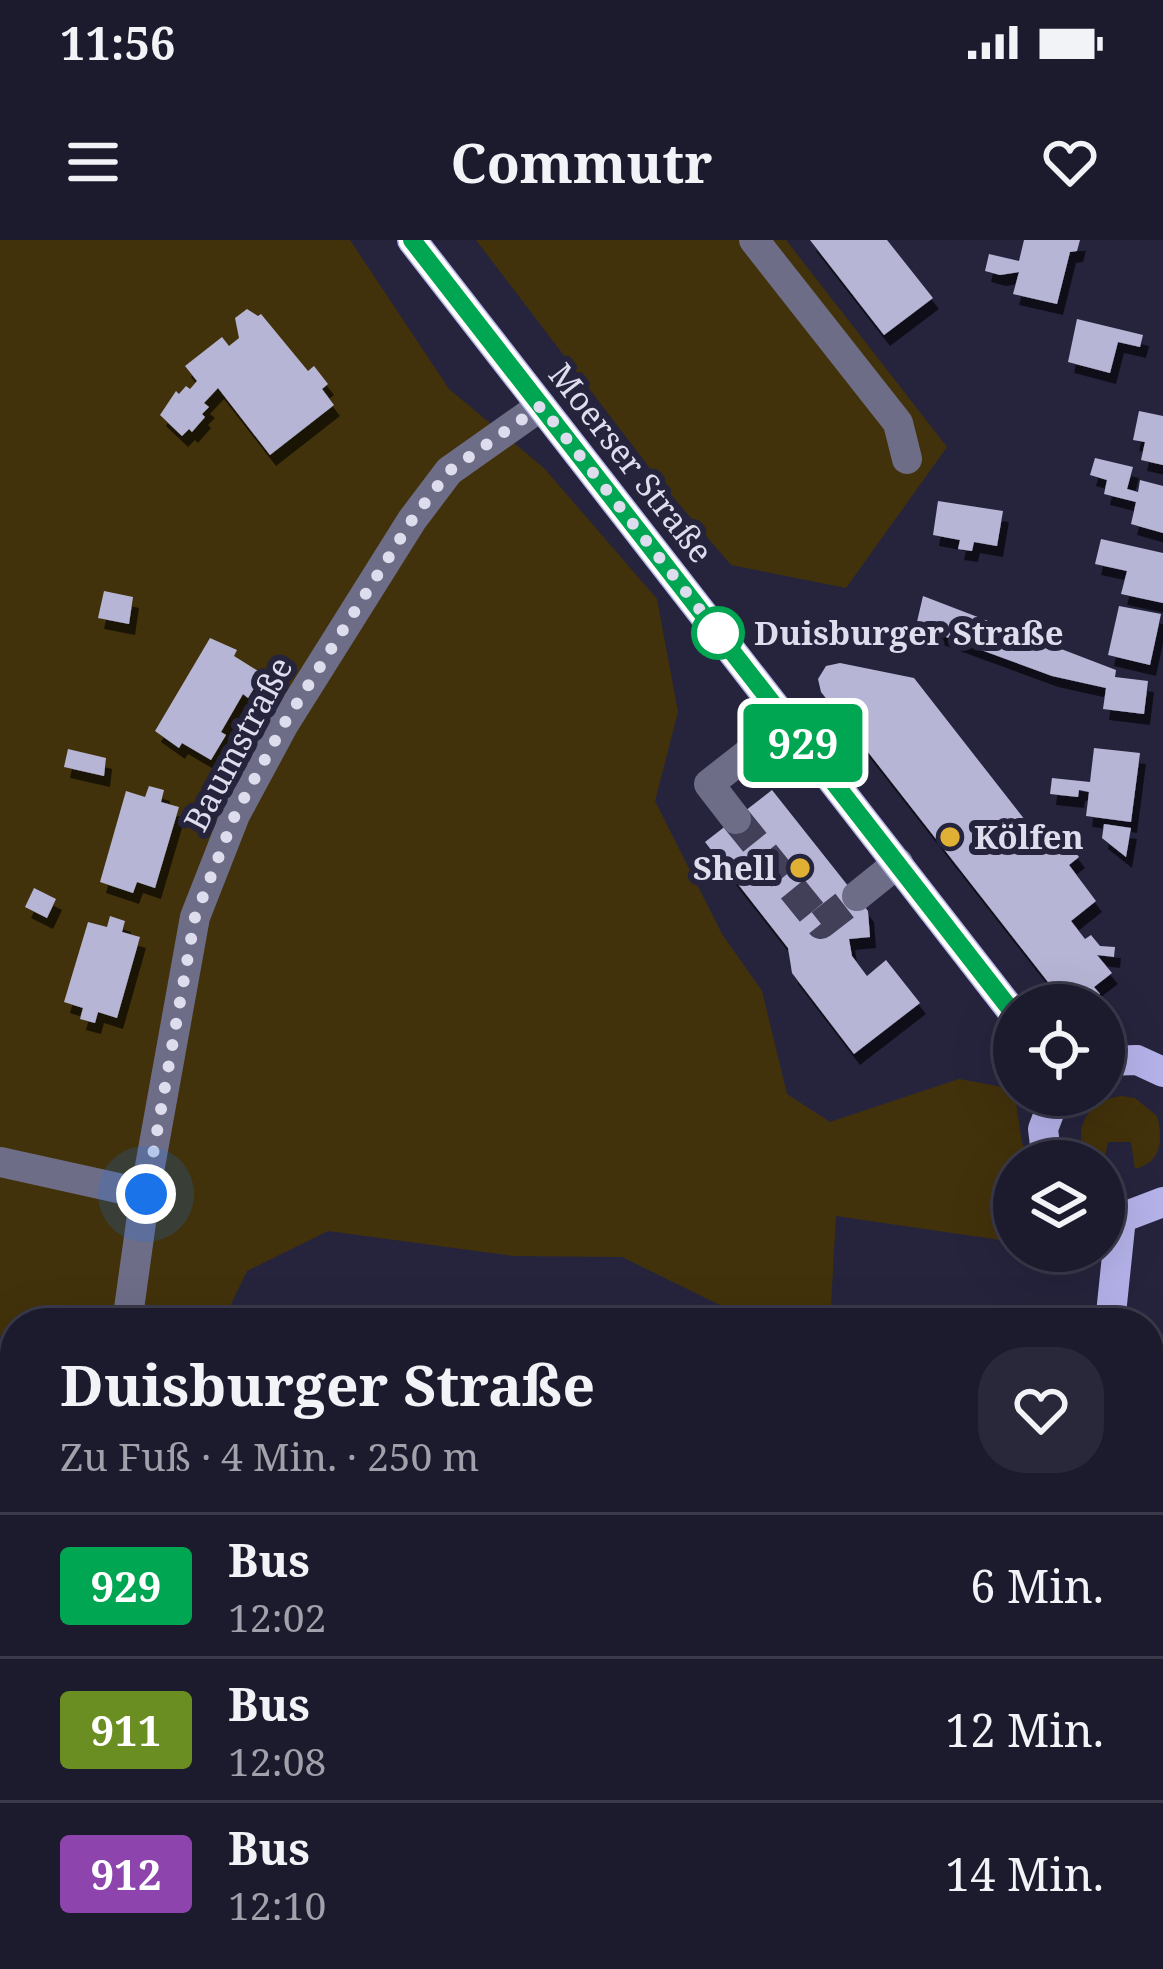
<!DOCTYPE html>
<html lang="de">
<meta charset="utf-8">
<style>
body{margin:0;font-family:"Noto Serif",serif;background:#29283a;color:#f1f3f6;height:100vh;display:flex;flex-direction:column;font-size:45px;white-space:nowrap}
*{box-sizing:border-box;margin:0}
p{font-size:39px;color:#a0a1aa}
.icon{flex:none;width:66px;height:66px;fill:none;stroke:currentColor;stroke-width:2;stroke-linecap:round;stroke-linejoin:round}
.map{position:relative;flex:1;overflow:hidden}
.details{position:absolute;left:0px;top:1068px;width:1164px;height:663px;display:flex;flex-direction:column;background:#1c1b2e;border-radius:48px 48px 0 0;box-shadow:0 12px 48px #0002,0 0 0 3px #3a394a}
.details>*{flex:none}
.badge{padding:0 24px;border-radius:9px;font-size:42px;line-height:78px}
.buttons{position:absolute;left:993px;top:744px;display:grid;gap:24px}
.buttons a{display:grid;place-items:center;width:132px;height:132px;border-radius:50%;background:#1c1b2e;box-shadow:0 12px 48px #0002,0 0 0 3px #3a394a;font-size:60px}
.you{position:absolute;width:60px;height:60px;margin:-30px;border:9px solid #fff;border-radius:50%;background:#1a73e8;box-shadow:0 0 0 18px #1a73e833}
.map>.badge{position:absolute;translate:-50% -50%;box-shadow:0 0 0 6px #fff}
.round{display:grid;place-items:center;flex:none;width:126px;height:126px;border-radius:48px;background:#29283a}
.overview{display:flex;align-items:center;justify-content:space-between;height:204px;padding:0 60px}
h1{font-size:57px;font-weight:700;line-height:90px}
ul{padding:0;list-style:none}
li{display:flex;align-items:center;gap:36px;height:144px;padding:0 60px;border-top:3px solid #3a394a}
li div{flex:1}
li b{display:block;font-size:45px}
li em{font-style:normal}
li .badge{min-width:132px;font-weight:700;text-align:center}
.status{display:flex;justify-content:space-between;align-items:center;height:84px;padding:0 60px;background:#1c1b2e;direction:ltr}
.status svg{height:33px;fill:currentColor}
header{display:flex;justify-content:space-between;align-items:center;height:156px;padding:0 60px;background:#1c1b2e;font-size:54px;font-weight:700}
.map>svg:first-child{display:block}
</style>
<div class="status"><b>11:56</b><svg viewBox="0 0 49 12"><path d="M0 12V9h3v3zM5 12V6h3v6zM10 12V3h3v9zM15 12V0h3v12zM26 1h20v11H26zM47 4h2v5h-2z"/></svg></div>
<header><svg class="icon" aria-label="menu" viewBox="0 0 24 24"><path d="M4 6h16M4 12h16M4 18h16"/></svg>Commutr<svg class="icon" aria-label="heart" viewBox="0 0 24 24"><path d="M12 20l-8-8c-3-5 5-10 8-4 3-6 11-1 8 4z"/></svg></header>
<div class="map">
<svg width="1163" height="1729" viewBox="0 0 1163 1729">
<defs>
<filter id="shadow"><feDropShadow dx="6" dy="11" stdDeviation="0" flood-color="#0009"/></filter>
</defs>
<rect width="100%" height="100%" fill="#26243d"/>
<path fill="#42320b" d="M 0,0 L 350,0 L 449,149 L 544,228 L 657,359 L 678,472 L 655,561 L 722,694 L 762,751 L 787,854 L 830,882 L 959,839 L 1014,849 L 1022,903 L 1032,921 L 1014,921 L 1014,1002 L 836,976 L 830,1083 L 727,1083 L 726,1068 L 622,1017 L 513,1016 L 328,991 L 247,1031 L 222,1083 L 15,1083 L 15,1112 L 0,1095 Z
M 476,0 L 786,0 L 947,207 L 846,348 L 731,325 L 661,243 Z
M 1121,856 L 1135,858 L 1157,876 C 1163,900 1162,922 1135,929 L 1131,902 L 1108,902 L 1104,922 L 1088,921 C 1071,890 1086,861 1121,856 Z
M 476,1716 L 725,1716 L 722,1729 L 494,1729 Z"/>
<path fill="#b6b5d5" filter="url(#shadow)" d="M 810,0 L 887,0 L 933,58 L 884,95 Z
M 1024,0 L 1080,0 L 1077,11 L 1070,12 L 1057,64 L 1013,54 L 1019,32 L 1000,35 L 985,31 L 989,14 L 1019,21 Z
M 247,69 L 258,76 L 261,74 L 308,131 L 314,126 L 328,144 L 322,149 L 334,165 L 270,215 L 218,148 L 204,163 L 209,167 L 202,174 L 205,177 L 192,192 L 189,189 L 182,196 L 160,175 L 176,151 L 179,154 L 186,146 L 190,149 L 197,141 L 185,126 L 222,97 L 229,106 L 239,98 L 235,78 Z
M 1077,79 L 1143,95 L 1140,107 L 1118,102 L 1110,133 L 1068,122 Z
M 1139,171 L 1163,176 L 1163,225 L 1141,220 L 1145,202 L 1133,200 Z
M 1095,218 L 1133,227 L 1127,249 L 1138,252 L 1140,240 L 1163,246 L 1163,293 L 1131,284 L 1136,262 L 1104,254 L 1107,240 L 1090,235 Z
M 938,261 L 1003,271 L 997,306 L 974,302 L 972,311 L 958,309 L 960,300 L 933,295 Z
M 1101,299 L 1163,313 L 1163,363 L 1121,354 L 1127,331 L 1095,324 Z
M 104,351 L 133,357 L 129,384 L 98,378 Z
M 923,356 L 1116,430 L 1115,437 L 1148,441 L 1144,474 L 1103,469 L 1106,448 L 1052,436 L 916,386 Z
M 1119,366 L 1161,374 L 1150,425 L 1108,415 Z
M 210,398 L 237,410 L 234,416 L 263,434 L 248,458 L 243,454 L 221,492 L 226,495 L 211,520 L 182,503 L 179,508 L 155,491 Z
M 840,423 L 914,438 L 1032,589 L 1031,596 L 1042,598 L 1056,587 L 1079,617 L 1069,625 L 1096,661 L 1071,681 L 1085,699 L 1091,695 L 1100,706 L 1115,707 L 1114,717 L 1097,715 L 1112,733 L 1094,747 L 1100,754 L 1087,765 L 1066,765 L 821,452 L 818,439 L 826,426 Z
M 1094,508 L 1140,513 L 1131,582 L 1086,576 L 1089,552 L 1079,550 L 1078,557 L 1050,554 L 1052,538 L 1090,542 Z
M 68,509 L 106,518 L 104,536 L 64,527 Z
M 149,546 L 164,550 L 161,562 L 179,567 L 155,648 L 137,642 L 133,653 L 100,642 L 126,551 L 145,557 Z
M 772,550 L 868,671 L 870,697 L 849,699 L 852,716 L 867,736 L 886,720 L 920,763 L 854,814 L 792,733 L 788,708 L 705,602 Z
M 1104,584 L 1131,588 L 1126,617 L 1102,598 Z
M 34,648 L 56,659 L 47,678 L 25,667 Z
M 110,676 L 125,681 L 122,692 L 140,697 L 117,778 L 98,772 L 95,783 L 80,779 L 83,768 L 64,762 L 88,682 L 107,687 Z
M 1149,1181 L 1163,1184 L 1163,1285 L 1155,1283 L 1152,1304 L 1163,1306 L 1163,1328 L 1149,1326 Z
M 1149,1402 L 1163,1407 L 1159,1422 L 1163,1423 L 1163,1440 L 1149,1435 Z
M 0,1479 L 15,1481 L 15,1556 L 0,1554 Z
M 1159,1496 L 1163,1498 L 1163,1566 L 1149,1559 L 1149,1498 L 1156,1501 Z
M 1149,1619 L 1163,1626 L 1163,1679 L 1158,1677 L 1156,1681 L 1149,1678 Z
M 217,1716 L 303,1716 L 302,1729 L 216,1729 Z
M 306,1716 L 388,1716 L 385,1729 L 320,1729 L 320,1721 Z
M 928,1716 L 973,1716 L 971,1727 L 928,1720 Z
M 1039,1716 L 1105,1716 L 1101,1722 L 1114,1729 L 1037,1729 Z"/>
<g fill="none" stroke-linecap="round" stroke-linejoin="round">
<path stroke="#424058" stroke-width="30" stroke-dasharray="30 15" stroke-linecap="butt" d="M 736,579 L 821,684 L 857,656"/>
<path stroke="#6e6d88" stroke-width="30" d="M 754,0 L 898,183 L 907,219
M 736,579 L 709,544 L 787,483
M 857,656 L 898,623
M 0,922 L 145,954
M 127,1083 L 145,954 L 195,677 L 235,575 L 284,484 L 412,280 L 449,231 L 541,166
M 0,1339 L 15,1331
M 1149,1588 L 1163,1595
M 105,1716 C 123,1727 142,1725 161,1716"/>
<path stroke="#b5b2ea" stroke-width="30" d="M 412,0 L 1014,774
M 1104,821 L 1137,820 L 1163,832
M 1047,921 L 1043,889 L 1056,855
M 1104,974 L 1121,978 L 1163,962
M 1110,1083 L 1121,978
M 1006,1729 L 1008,1716"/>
</g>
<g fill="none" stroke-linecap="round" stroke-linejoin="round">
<g stroke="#fff" stroke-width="27">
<path id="line" d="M 412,0 L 1014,774"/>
</g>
<use href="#line" stroke="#00a651" stroke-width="18"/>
<path stroke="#deddee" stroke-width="12" stroke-dasharray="0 21.6" d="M 146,954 L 195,677 L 235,575 L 284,484 L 412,280 L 449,231 L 541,166 L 718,393"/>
</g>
<circle fill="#fff" stroke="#00a651" stroke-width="6" cx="718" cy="393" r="24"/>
<g fill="#dfb034" stroke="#26243d" stroke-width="4.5">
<circle cx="950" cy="597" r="12"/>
<circle cx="800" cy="628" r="12"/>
</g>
<g text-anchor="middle" stroke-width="12" stroke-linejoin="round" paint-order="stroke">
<g font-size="33" fill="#deddee" stroke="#26243d">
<text transform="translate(631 223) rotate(52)" y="12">Moerser Straße</text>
<text transform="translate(238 504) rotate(-62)" y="12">Baumstraße</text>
</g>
<g font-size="33" font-weight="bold" fill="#deddee" stroke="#26243d" text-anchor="start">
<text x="754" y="405">Duisburger Straße</text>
</g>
<g font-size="33" font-weight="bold" fill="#deddee" stroke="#26243d" text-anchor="start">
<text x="974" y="609">Kölfen</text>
<text x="776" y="640" text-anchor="end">Shell</text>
</g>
</g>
</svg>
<div class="buttons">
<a><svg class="icon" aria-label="locate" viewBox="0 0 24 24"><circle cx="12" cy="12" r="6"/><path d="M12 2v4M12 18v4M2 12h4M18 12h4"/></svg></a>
<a><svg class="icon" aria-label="layers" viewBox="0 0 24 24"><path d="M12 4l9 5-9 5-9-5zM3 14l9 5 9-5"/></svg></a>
</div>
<div class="you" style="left:146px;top:954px"></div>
<b class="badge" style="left:803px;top:503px;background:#00a651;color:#fff">929</b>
<section class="details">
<div class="overview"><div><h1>Duisburger Straße</h1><p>Zu Fuß · 4 Min. · 250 m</p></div><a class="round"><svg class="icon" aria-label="heart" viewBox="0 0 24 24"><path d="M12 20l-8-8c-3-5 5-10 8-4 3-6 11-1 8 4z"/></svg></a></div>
<ul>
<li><span class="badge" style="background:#00a651;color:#fff">929</span><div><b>Bus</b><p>12:02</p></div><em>6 Min.</em></li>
<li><span class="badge" style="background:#6b8e23;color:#fff">911</span><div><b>Bus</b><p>12:08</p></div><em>12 Min.</em></li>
<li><span class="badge" style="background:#8e44ad;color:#fff">912</span><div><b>Bus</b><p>12:10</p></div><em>14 Min.</em></li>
</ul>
</section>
</div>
